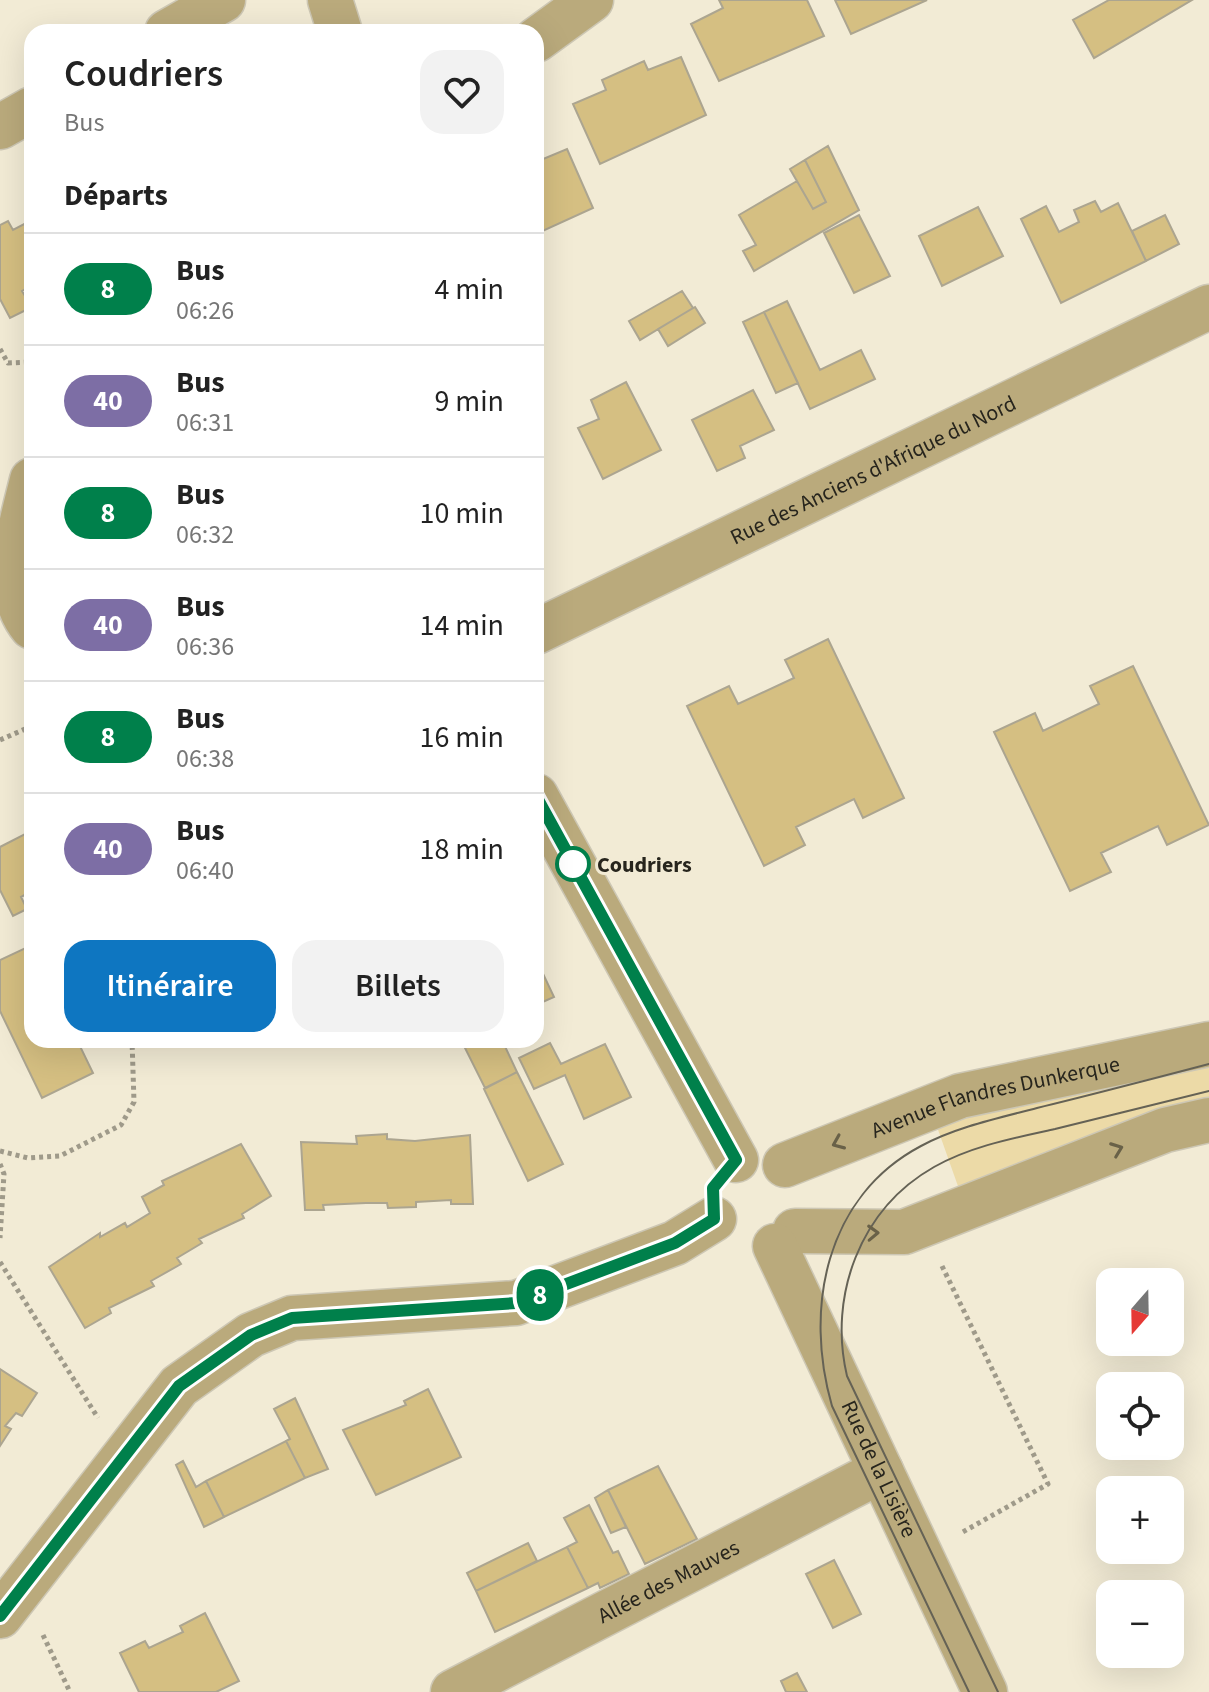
<!DOCTYPE html>
<html lang="fr">
<meta charset="utf-8">
<style>
body{margin:0;font-family:"Source Sans 3",sans-serif;background:#f2f2f2;color:#222;height:100vh;display:flex;flex-direction:column;font-size:30px;white-space:nowrap}
*{box-sizing:border-box;margin:0}
p{font-size:26px;color:#767676}
.icon{flex:none;width:44px;height:44px;fill:none;stroke:currentColor;stroke-width:2;stroke-linecap:round;stroke-linejoin:round}
.map{position:relative;flex:1;overflow:hidden}
.sheet{position:absolute;left:24px;top:24px;width:520px;height:1024px;display:flex;flex-direction:column;background:#fff;border-radius:24px;box-shadow:0 8px 32px #0002}
.sheet>*{flex:none}
.badge{padding:0 16px;border-radius:26px;font-size:28px;line-height:52px}
.needle{width:52px;rotate:200deg}
.buttons{position:absolute;left:1096px;top:1268px;display:grid;gap:16px}
.buttons a{display:grid;place-items:center;width:88px;height:88px;border-radius:16px;background:#fff;box-shadow:0 8px 32px #0002;font-size:40px}
.map>.badge{position:absolute;translate:-50% -50%;box-shadow:0 0 0 4px #fff}
h2{padding:0 40px;font-size:30px;line-height:72px}
.round{display:grid;place-items:center;flex:none;width:84px;height:84px;border-radius:24px;background:#f2f2f2}
.summary{display:flex;align-items:center;justify-content:space-between;height:136px;padding:0 40px}
h1{font-size:38px;font-weight:600;line-height:60px}
.cta{display:flex;gap:16px;margin-top:auto;padding:16px 40px}
.cta a{flex:1;height:92px;border-radius:24px;background:#0e76c1;color:#fff;font-size:32px;font-weight:600;line-height:92px;text-align:center}
.cta a+a{background:#f2f2f2;color:#222}
ul{padding:0;list-style:none}
li{display:flex;align-items:center;gap:24px;height:112px;padding:0 40px;border-top:2px solid #e0e0e0}
li div{flex:1}
li b{display:block;font-size:30px}
li em{font-style:normal}
li .badge{min-width:88px;font-weight:700;text-align:center}
.map>svg:first-child{display:block}
</style>
<div class="map">
<svg width="1209" height="1692" viewBox="0 0 1209 1692">
<rect width="100%" height="100%" fill="#f2ebd5"/>
<path fill="#ecdaa7" d="M 1209,1053 L 1209,1102 L 959,1189 L 936,1124 Z"/>
<path fill="#d5bf82" stroke="#aca590" stroke-width="2" d="M 719,0 L 807,0 L 824,36 L 719,81 L 691,24 L 723,8 Z
M 835,0 L 927,0 L 851,34 Z
M 1109,0 L 1192,0 L 1094,58 L 1073,20 Z
M 681,57 L 706,115 L 600,164 L 573,104 L 606,90 L 602,80 L 644,61 L 648,70 Z
M 828,146 L 859,210 L 754,271 L 743,251 L 756,245 L 739,215 L 797,181 L 813,209 L 826,202 L 805,160 Z
M 567,149 L 593,208 L 536,234 L 536,162 Z
M 805,160 L 826,202 L 813,209 L 790,169 Z
M 1095,201 L 1101,212 L 1118,203 L 1146,261 L 1061,303 L 1021,219 L 1046,206 L 1059,232 L 1079,222 L 1074,210 Z
M 978,207 L 1003,256 L 942,286 L 919,236 Z
M 859,215 L 890,276 L 854,293 L 824,233 Z
M 1165,215 L 1179,244 L 1146,261 L 1132,231 Z
M 32,220 L 32,285 L 22,291 L 32,307 L 10,318 L 0,299 L 0,225 L 8,221 L 13,230 Z
M 682,291 L 693,308 L 640,340 L 629,321 Z
M 787,301 L 820,370 L 861,350 L 875,379 L 810,409 L 764,312 Z
M 695,307 L 705,323 L 668,346 L 658,329 Z
M 764,312 L 798,383 L 776,393 L 743,322 Z
M 626,382 L 661,450 L 603,479 L 578,428 L 599,419 L 591,400 Z
M 753,390 L 774,430 L 740,446 L 745,458 L 717,471 L 692,420 Z
M 828,639 L 904,798 L 863,818 L 854,799 L 796,827 L 805,845 L 764,866 L 687,706 L 729,686 L 738,704 L 794,678 L 785,660 Z
M 1133,666 L 1209,825 L 1167,845 L 1158,826 L 1101,853 L 1111,872 L 1070,891 L 994,732 L 1035,713 L 1043,731 L 1099,704 L 1090,686 Z
M 27,833 L 32,843 L 32,891 L 21,897 L 27,909 L 13,916 L 0,890 L 0,847 Z
M 32,945 L 32,1040 L 77,1040 L 93,1073 L 42,1098 L 0,1011 L 0,960 Z
M 536,959 L 554,997 L 536,1005 Z
M 481,1040 L 502,1040 L 517,1072 L 485,1088 L 465,1048 Z
M 550,1043 L 561,1064 L 605,1044 L 631,1097 L 584,1119 L 565,1075 L 534,1089 L 519,1058 Z
M 517,1072 L 563,1164 L 528,1181 L 484,1089 Z
M 387,1134 L 387,1139 L 415,1141 L 470,1135 L 473,1204 L 451,1204 L 451,1200 L 416,1202 L 416,1207 L 388,1208 L 387,1203 L 366,1203 L 323,1205 L 324,1210 L 305,1210 L 301,1142 L 357,1144 L 356,1136 Z
M 241,1144 L 271,1196 L 242,1214 L 244,1218 L 199,1239 L 202,1243 L 177,1258 L 181,1264 L 151,1281 L 154,1286 L 109,1308 L 111,1313 L 85,1328 L 49,1267 L 100,1233 L 100,1237 L 125,1223 L 127,1227 L 150,1213 L 142,1197 L 164,1185 L 162,1181 Z
M 0,1369 L 37,1393 L 22,1416 L 16,1413 L 5,1426 L 11,1429 L 0,1446 Z
M 428,1389 L 461,1457 L 376,1495 L 343,1430 L 406,1405 L 404,1401 Z
M 295,1398 L 328,1469 L 305,1478 L 286,1441 L 290,1439 L 274,1409 Z
M 286,1441 L 305,1478 L 224,1517 L 206,1481 Z
M 183,1461 L 196,1487 L 206,1481 L 224,1517 L 204,1527 L 176,1465 Z
M 658,1466 L 697,1539 L 645,1564 L 608,1490 Z
M 608,1490 L 626,1527 L 611,1533 L 595,1498 Z
M 589,1505 L 613,1553 L 618,1551 L 629,1574 L 600,1588 L 598,1583 L 588,1588 L 567,1547 L 577,1542 L 564,1518 Z
M 528,1543 L 537,1561 L 476,1591 L 467,1573 Z
M 567,1547 L 588,1588 L 495,1632 L 476,1591 Z
M 834,1560 L 861,1614 L 833,1628 L 806,1574 Z
M 205,1613 L 239,1681 L 216,1692 L 139,1692 L 120,1653 L 145,1641 L 149,1648 L 183,1632 L 180,1626 Z
M 797,1673 L 807,1692 L 786,1692 L 781,1681 Z"/>
<g fill="none" stroke-linecap="round" stroke-linejoin="round">
<g stroke="#cdc7b4" stroke-width="47">
<g id="minor">
<path d="M 330,0 L 340,32"/>
<path d="M 167,32 L 223,0"/>
<path d="M 536,40 L 591,0"/>
<path d="M 0,127 L 32,109"/>
<path d="M 32,480 C 21,526 0,589 32,627"/>
<path id="s1" d="M 536,632 L 1209,307"/>
<path d="M 536,796 L 736,1160"/>
<path id="s2" d="M 785,1165 L 960,1096 L 1209,1044"/>
<path d="M 795,1231 L 904,1232 L 1165,1130 L 1209,1120"/>
<path id="s3" d="M 775,1246 L 985,1692"/>
<path d="M 0,1616 L 179,1386 L 251,1335 L 292,1318 L 516,1303 L 675,1243 L 714,1219"/>
<path id="s4" d="M 453,1692 L 881,1471"/>
</g>
</g>
<path stroke="#9f9a8a" stroke-width="5" stroke-dasharray="4 4" stroke-linecap="butt" d="M 0,349 L 8,363 L 32,362
M 0,740 L 32,726
M 0,1151 L 28,1158 L 60,1156 L 121,1125 L 134,1102 L 132,1040
M 0,1164 L 4,1174 L 0,1238
M 0,1262 L 98,1418
M 942,1266 L 1048,1484 L 961,1533
M 43,1635 L 70,1692"/>
<use href="#minor" stroke="#baaa7c" stroke-width="44"/>
<path stroke="#656255" stroke-width="2" d="M 969,1692 L 832,1406 C 804,1309 825,1197 921,1146 C 956,1127 999,1118 1037,1108 C 1095,1094 1152,1079 1209,1064
M 998,1692 L 847,1376 C 828,1296 860,1209 934,1167 C 971,1146 1014,1138 1055,1129 C 1106,1116 1158,1104 1209,1091"/>
</g>
<defs><path id="oneway-chevron" d="M-2-3.5L2.5 0L-2 3.5" fill="none" stroke-width="1.6" stroke-linecap="round" stroke-linejoin="round" transform="scale(2)"/></defs>
<g stroke="#696148">
<use href="#oneway-chevron" transform="translate(838 1143) rotate(157)"/>
<use href="#oneway-chevron" transform="translate(1117 1149) rotate(-21)"/>
<use href="#oneway-chevron" transform="translate(873 1233) rotate(-2)"/>
</g>
<g fill="none" stroke-linecap="round" stroke-linejoin="round">
<g stroke="#fff" stroke-width="18">
<path id="line" d="M 0,1616 L 179,1386 L 251,1335 L 292,1318 L 516,1303 L 675,1243 L 714,1219 L 713,1188 L 736,1160 L 536,796"/>
</g>
<use href="#line" stroke="#00804b" stroke-width="12"/>
</g>
<circle fill="#fff" stroke="#00804b" stroke-width="4" cx="573" cy="864" r="16"/>
<g text-anchor="middle" stroke-width="6" stroke-linejoin="round" paint-order="stroke">
<g font-size="22" fill="#27251d" stroke="#f2ebd5">
<text dy="8" stroke="none"><textPath href="#s1" startOffset="374">Rue des Anciens d'Afrique du Nord</textPath></text>
<text dy="8" stroke="none"><textPath href="#s2" startOffset="222">Avenue Flandres Dunkerque</textPath></text>
<text dy="8" stroke="none"><textPath href="#s3" startOffset="246">Rue de la Lisière</textPath></text>
<text dy="8" stroke="none"><textPath href="#s4" startOffset="242">Allée des Mauves</textPath></text>
</g>
<g font-size="22" font-weight="bold" fill="#27251d" stroke="#f2ebd5" text-anchor="start">
<text x="597" y="872">Coudriers</text>
</g>
</g>
</svg>
<div class="buttons">
<a><svg class="needle" viewBox="-14 -14 28 28"><path d="M0-13l5 13h-10z" fill="#e53935"/><path d="M0 13l5-13h-10z" fill="#767676"/></svg></a>
<a><svg class="icon" aria-label="locate" viewBox="0 0 24 24"><circle cx="12" cy="12" r="6"/><path d="M12 2v4M12 18v4M2 12h4M18 12h4"/></svg></a>
<a>+</a>
<a>−</a>
</div>
<b class="badge" style="left:540px;top:1295px;background:#00804b;color:#fff">8</b>
<section class="sheet">
<div class="summary"><div><h1>Coudriers</h1><p>Bus</p></div><a class="round"><svg class="icon" aria-label="heart" viewBox="0 0 24 24"><path d="M12 20l-8-8c-3-5 5-10 8-4 3-6 11-1 8 4z"/></svg></a></div>
<h2>Départs</h2>
<ul>
<li><span class="badge" style="background:#00804b;color:#fff">8</span><div><b>Bus</b><p>06:26</p></div><em>4 min</em></li>
<li><span class="badge" style="background:#7d6ea5;color:#fff">40</span><div><b>Bus</b><p>06:31</p></div><em>9 min</em></li>
<li><span class="badge" style="background:#00804b;color:#fff">8</span><div><b>Bus</b><p>06:32</p></div><em>10 min</em></li>
<li><span class="badge" style="background:#7d6ea5;color:#fff">40</span><div><b>Bus</b><p>06:36</p></div><em>14 min</em></li>
<li><span class="badge" style="background:#00804b;color:#fff">8</span><div><b>Bus</b><p>06:38</p></div><em>16 min</em></li>
<li><span class="badge" style="background:#7d6ea5;color:#fff">40</span><div><b>Bus</b><p>06:40</p></div><em>18 min</em></li>
</ul>
<div class="cta"><a>Itinéraire</a><a>Billets</a></div>
</section>
</div>
